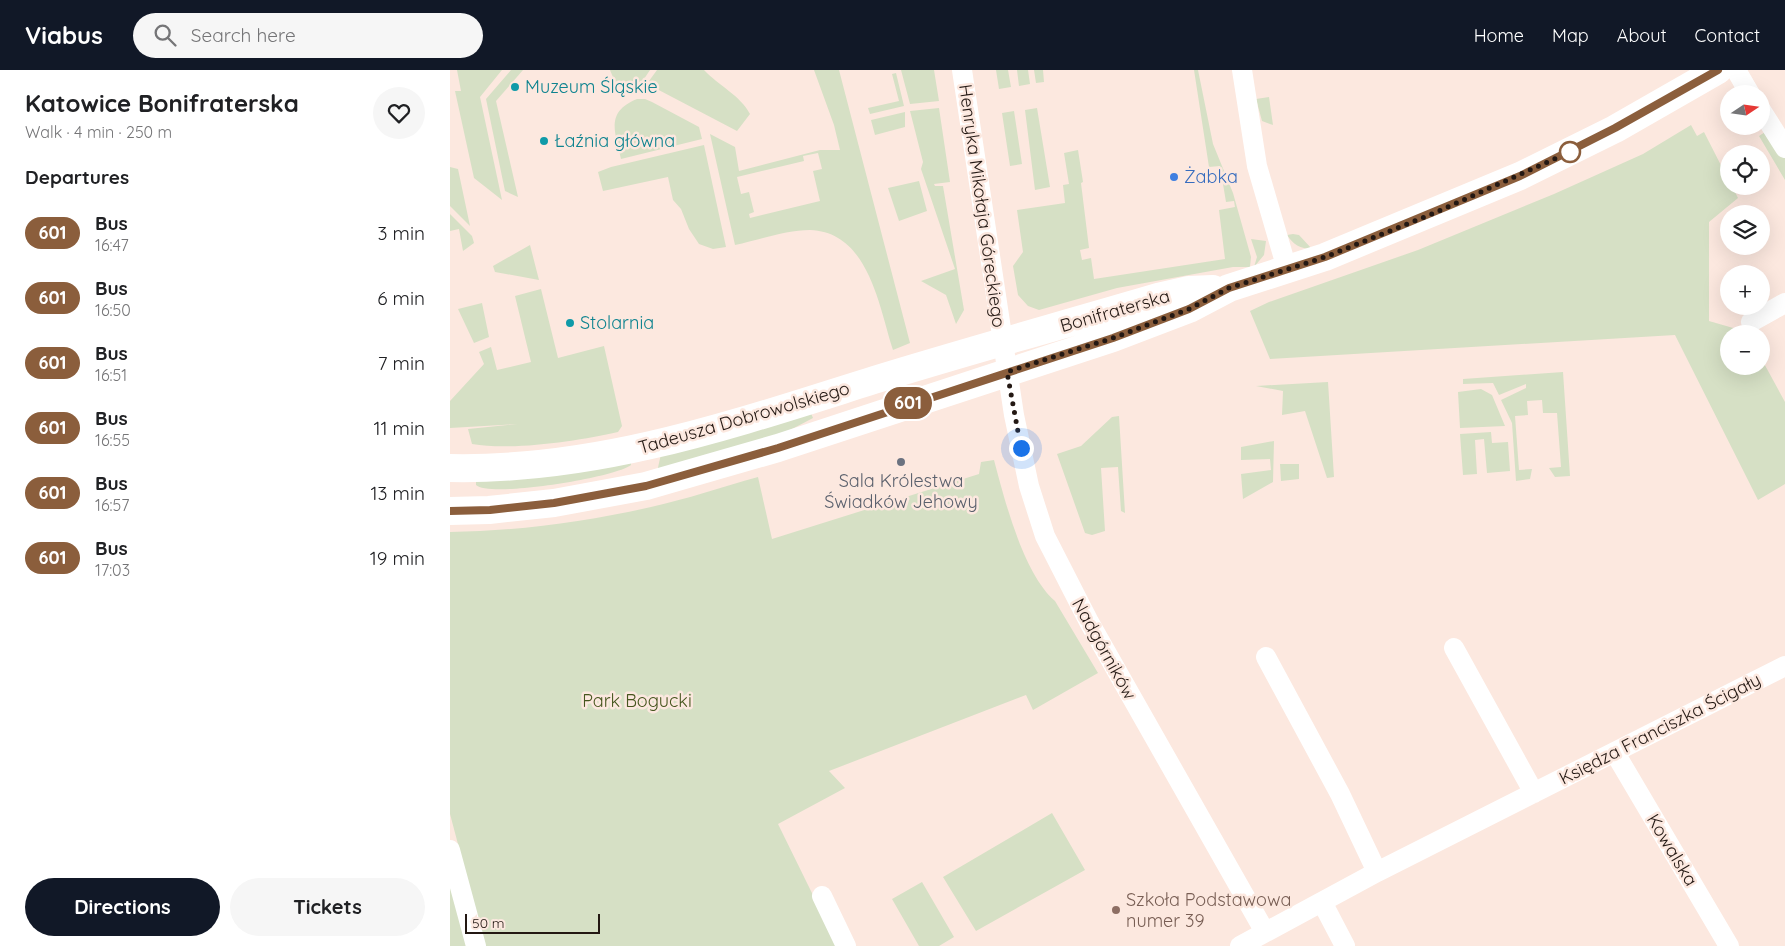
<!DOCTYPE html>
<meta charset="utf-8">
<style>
body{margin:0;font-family:Quicksand,sans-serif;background:#f6f6f6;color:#202124;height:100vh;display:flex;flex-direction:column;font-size:19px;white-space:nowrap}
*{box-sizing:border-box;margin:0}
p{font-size:16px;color:#757577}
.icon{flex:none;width:28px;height:28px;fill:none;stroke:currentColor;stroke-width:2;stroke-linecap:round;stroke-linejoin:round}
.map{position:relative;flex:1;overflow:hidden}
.panel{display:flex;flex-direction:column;background:#fff;width:450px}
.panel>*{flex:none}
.badge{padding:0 10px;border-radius:16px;font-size:18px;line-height:32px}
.needle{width:32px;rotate:77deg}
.fabs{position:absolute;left:1270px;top:15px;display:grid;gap:10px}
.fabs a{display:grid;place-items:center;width:50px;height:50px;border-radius:50%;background:#fff;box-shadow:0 5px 20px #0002;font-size:25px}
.scale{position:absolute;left:15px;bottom:12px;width:135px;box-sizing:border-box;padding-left:5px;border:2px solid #231813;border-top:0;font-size:14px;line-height:18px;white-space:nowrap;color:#231813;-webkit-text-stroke:4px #fce8df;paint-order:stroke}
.you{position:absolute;width:25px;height:25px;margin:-12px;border:4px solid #fff;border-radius:50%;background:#1a73e8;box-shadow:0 0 0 8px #1a73e833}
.map>.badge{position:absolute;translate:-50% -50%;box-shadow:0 0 0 2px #fff}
h2{padding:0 25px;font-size:19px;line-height:45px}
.round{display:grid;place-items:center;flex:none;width:52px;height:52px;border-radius:26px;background:#f6f6f6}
.headline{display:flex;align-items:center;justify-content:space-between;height:85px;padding:0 25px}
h1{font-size:24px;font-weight:800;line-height:38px}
.cta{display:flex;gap:10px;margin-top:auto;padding:10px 25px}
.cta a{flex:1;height:58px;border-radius:30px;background:#111827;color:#fff;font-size:20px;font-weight:800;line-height:58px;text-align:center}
.cta a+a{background:#f6f6f6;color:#202124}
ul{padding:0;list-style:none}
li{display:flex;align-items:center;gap:15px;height:65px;padding:0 25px}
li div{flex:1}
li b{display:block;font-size:19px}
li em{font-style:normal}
li .badge{min-width:55px;font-weight:700;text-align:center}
header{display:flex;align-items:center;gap:30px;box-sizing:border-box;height:70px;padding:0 25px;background:#111827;color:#fff}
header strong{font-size:24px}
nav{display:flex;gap:28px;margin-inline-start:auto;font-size:18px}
.search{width:350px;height:45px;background:#f6f6f6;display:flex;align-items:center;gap:12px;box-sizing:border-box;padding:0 18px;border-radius:28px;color:#757577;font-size:19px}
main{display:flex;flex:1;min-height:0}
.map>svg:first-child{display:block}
</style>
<header>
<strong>Viabus</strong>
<div class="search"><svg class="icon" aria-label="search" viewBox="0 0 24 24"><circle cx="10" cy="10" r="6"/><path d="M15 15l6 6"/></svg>Search here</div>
<nav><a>Home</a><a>Map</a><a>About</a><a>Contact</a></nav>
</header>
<main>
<section class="panel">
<div class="headline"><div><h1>Katowice Bonifraterska</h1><p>Walk · 4 min · 250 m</p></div><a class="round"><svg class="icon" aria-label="heart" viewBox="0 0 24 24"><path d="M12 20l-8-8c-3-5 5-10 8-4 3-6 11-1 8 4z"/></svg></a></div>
<h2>Departures</h2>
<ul>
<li><span class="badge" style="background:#8b5e3c;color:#fff">601</span><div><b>Bus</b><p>16:47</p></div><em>3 min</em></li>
<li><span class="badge" style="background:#8b5e3c;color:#fff">601</span><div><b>Bus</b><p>16:50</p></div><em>6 min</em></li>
<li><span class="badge" style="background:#8b5e3c;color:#fff">601</span><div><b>Bus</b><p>16:51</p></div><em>7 min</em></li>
<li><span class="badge" style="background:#8b5e3c;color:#fff">601</span><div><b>Bus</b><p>16:55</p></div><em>11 min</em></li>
<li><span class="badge" style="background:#8b5e3c;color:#fff">601</span><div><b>Bus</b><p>16:57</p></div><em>13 min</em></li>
<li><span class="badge" style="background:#8b5e3c;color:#fff">601</span><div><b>Bus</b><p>17:03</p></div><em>19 min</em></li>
</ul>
<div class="cta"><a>Directions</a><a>Tickets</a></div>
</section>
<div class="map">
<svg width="1335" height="876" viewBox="0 0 1335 876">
<rect width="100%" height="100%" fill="#fce8df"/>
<path fill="#d6e0c5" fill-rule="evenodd" d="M 7,0 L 52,0 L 30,27 L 52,130 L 24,108 L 5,21 L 11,21 Z
M 61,0 L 73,0 L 46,31 L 68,127 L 55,121 L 36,29 Z
M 160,0 L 200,0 L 190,15 L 167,17 Z
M 207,0 L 254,0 C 268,15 291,26 300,44 L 287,61 L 203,17 L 199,11 Z
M 364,0 L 389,0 L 460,273 L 443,280 C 429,237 419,162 360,160 C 336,160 309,170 285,175 L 260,64 L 285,77 L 289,101 L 370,80 L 390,80 L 384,55 ZM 368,83 L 372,99 L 363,101 L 370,131 L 300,148 L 299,144 L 304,142 L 299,122 L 291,124 L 287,107 L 354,91 L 353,86 Z
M 451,0 L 484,0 L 489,31 L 460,34 Z
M 546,0 L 558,0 L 561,17 L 549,19 Z
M 567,0 L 578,0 L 580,14 L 569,16 Z
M 584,0 L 593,0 L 594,12 L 586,13 Z
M 744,0 L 748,0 L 763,74 L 783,123 L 801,187 L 800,197 L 783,197 L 667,218 L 589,240 L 578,236 L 568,225 L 563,196 L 573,182 L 567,140 L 615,133 L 613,115 L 619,114 L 614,83 L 628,80 L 633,112 L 631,113 L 639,178 L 630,180 L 632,190 L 641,188 L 644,209 L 775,189 L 769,140 L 785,137 L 784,131 L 776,132 L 770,96 L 759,97 Z
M 446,3 L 454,36 L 420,44 L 418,38 L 449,31 L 442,4 Z
M 819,27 L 823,55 L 812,51 L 806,29 Z
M 187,29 L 195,29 L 202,32 L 249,57 L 252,69 L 171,89 C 165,62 155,42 187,29 Z
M 489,38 L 500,112 L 484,114 L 485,116 L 493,116 L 514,240 L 506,254 L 496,225 L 471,211 L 505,199 L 471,99 L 473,92 L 460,41 Z
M 587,38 L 600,117 L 585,120 L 575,40 Z
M 564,41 L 572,94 L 560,96 L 552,43 Z
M 455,42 L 455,57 L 425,65 L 421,50 Z
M 1241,55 L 1247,66 L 1254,62 L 1279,111 L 1279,116 L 1282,116 L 1288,128 L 1259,152 L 1259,251 L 1297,262 L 1279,264 L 1279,296 L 1311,296 L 1311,288 L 1335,332 L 1335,414 L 1308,430 L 1225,265 L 820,289 L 800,241 L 819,232 L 968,180 L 1104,124 L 1193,84 Z
M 1318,60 L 1335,88 L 1335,110 L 1309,66 Z
M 254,75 L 276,177 L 263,179 L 249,174 L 239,159 L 231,139 L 223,130 L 218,107 L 153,121 L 148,102 L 161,97 Z
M 0,97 L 8,99 L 20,156 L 0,136 Z
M 469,111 L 477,141 L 449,151 L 438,118 Z
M 0,144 L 22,166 L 24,173 L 13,181 L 9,159 L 0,161 Z
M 843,164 L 849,165 L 862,179 C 850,179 843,174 837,165 Z
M 801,169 L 816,171 L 814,185 L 804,197 L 807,187 Z
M 80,175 L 89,210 L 45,202 L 43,196 Z
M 91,219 L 108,288 L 154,276 L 172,356 L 168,362 C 128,371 62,381 22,374 L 18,359 L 67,354 L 0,358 L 0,331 L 34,294 L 29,282 L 41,277 L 47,300 L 81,292 L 65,226 Z
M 32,233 L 39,267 L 24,273 L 8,239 Z
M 1113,302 L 1120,406 L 1105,407 L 1099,398 L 1111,397 L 1107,343 L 1093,343 L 1092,330 L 1077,331 L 1078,345 L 1065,346 L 1069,400 L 1082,399 L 1080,409 L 1066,411 L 1062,353 L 1051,330 L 1076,318 L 1076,314 L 1049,325 L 1043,313 L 1013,314 L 1013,309 Z
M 878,312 L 884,407 L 877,408 L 855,341 L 832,345 L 833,321 L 806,316 Z
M 1031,319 L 1042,325 L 1055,356 L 1010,358 L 1008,322 Z
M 360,341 L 363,348 L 325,368 L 207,402 L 211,384 Z
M 669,346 L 675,443 L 671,441 L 668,397 L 651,398 L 655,461 L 642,465 L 635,463 L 607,384 L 631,376 L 662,347 Z
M 1041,362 L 1042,373 L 1058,372 L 1060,401 L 1037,403 L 1034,369 L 1025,370 L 1027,404 L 1013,405 L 1010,364 Z
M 824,371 L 823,412 L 793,429 L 791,404 L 821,400 L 820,389 L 791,390 L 791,377 Z
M 544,390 C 555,431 573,503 605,531 L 648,603 L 583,640 L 576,625 L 379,701 L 395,718 L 328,754 L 388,876 L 35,876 L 0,744 L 0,462 C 68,461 135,452 201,437 C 237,429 272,417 308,407 L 322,469 L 529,404 L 531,392 Z
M 181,392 L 181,395 C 164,408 40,428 26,415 L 26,410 Z
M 830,394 L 849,394 L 849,409 L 831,411 Z
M 602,743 L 635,800 L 526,861 L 493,807 Z
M 0,811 L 17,876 L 0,876 Z
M 472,812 L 504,867 L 489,876 L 469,876 L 442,829 Z"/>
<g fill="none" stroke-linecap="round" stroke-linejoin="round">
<path stroke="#fff" stroke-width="20" d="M 512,0 L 564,345 L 579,416 L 595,466 L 639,552 L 815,862
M 792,0 L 807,96 L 837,199
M 1286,0 L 1300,24
M 1311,40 L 1335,78
M 1301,252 L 1335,233
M 1004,578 L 1084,723
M 816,587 L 890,724 L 927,802
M 1165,683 L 1279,876
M 0,780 L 26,876
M 372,826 L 396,876
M 872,832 L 895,876
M 790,876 L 927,802 L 1335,596"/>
<path stroke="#fff" stroke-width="28" d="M 0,398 C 149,401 284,354 424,310 C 518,281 613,255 708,227 L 739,220 L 763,219
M 0,441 L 39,440 L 104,433 L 196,416 L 328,378 L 663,268 L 739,239 L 779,218 L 875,187 L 1070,106 L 1165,59 L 1268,0"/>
</g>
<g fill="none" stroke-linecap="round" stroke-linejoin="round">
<g stroke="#fff" stroke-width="11">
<path id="line" d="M 0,441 L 40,440 L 104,433 L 196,416 L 328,378 L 663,268 L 739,239 L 779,218 L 875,187 L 1070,106 L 1165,58 L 1268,0"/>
</g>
<use href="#line" stroke="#8b5e3c" stroke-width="8"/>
<path stroke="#231813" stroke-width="5" stroke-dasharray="0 9" d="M 571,378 L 557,302 L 663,268 L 739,239 L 779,218 L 875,187 L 982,144 L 1120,82"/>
</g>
<g fill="#0f9aa8" stroke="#fce8df" stroke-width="2">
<circle cx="65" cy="17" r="5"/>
<circle cx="94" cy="71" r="5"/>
<circle cx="120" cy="253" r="5"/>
</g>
<circle fill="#fff" stroke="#8b5e3c" stroke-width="2.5" cx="1120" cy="82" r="10"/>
<circle fill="#3f7fe0" stroke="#fce8df" stroke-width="2" cx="724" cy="107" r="5"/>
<circle fill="#6b7280" stroke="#fce8df" stroke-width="2" cx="451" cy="392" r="5"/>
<circle fill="#8d6e63" stroke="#fce8df" stroke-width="2" cx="666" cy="840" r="5"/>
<g text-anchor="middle" stroke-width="5" stroke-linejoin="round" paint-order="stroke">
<g font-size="18" fill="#0d838f" stroke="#fce8df" text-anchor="start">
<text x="75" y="23">Muzeum Śląskie</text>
<text x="104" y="77">Łaźnia główna</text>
<text x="130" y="259">Stolarnia</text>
</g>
<g font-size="18" fill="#366cbe" stroke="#fce8df" text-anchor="start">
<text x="734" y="113">Żabka</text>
</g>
<g font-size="18" fill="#231813" stroke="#fce8df">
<text transform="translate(532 136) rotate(82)" y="6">Henryka Mikołaja Góreckiego</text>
<text transform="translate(665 241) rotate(-16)" y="6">Bonifraterska</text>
<text transform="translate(294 348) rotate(-16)" y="6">Tadeusza Dobrowolskiego</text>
<text transform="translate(654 579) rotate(61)" y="6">Nadgórników</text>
<text transform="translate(1210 659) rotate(-27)" y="6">Księdza Franciszka Ścigały</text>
<text transform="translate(1222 780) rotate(59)" y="6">Kowalska</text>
</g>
<g font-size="18" fill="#5b616d" stroke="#fce8df">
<text x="451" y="417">Sala Królestwa<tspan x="451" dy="21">Świadków Jehowy</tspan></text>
</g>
<g font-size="18" fill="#46561e" stroke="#fce8df">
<text x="187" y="637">Park Bogucki</text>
</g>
<g font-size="18" fill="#785e54" stroke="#fce8df" text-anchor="start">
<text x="676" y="836">Szkoła Podstawowa<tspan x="676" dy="21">numer 39</tspan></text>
</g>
</g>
</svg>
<div class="fabs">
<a><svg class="needle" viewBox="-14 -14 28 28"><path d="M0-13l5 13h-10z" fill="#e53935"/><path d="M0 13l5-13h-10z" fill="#757577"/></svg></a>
<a><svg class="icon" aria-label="locate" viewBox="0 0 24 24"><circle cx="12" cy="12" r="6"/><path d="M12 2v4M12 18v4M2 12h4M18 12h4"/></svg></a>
<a><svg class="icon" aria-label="layers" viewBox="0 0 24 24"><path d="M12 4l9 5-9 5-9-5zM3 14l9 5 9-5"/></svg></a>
<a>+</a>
<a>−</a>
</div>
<div class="scale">50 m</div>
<div class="you" style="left:571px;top:378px"></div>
<b class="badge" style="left:458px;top:333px;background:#8b5e3c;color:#fff">601</b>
</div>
</main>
